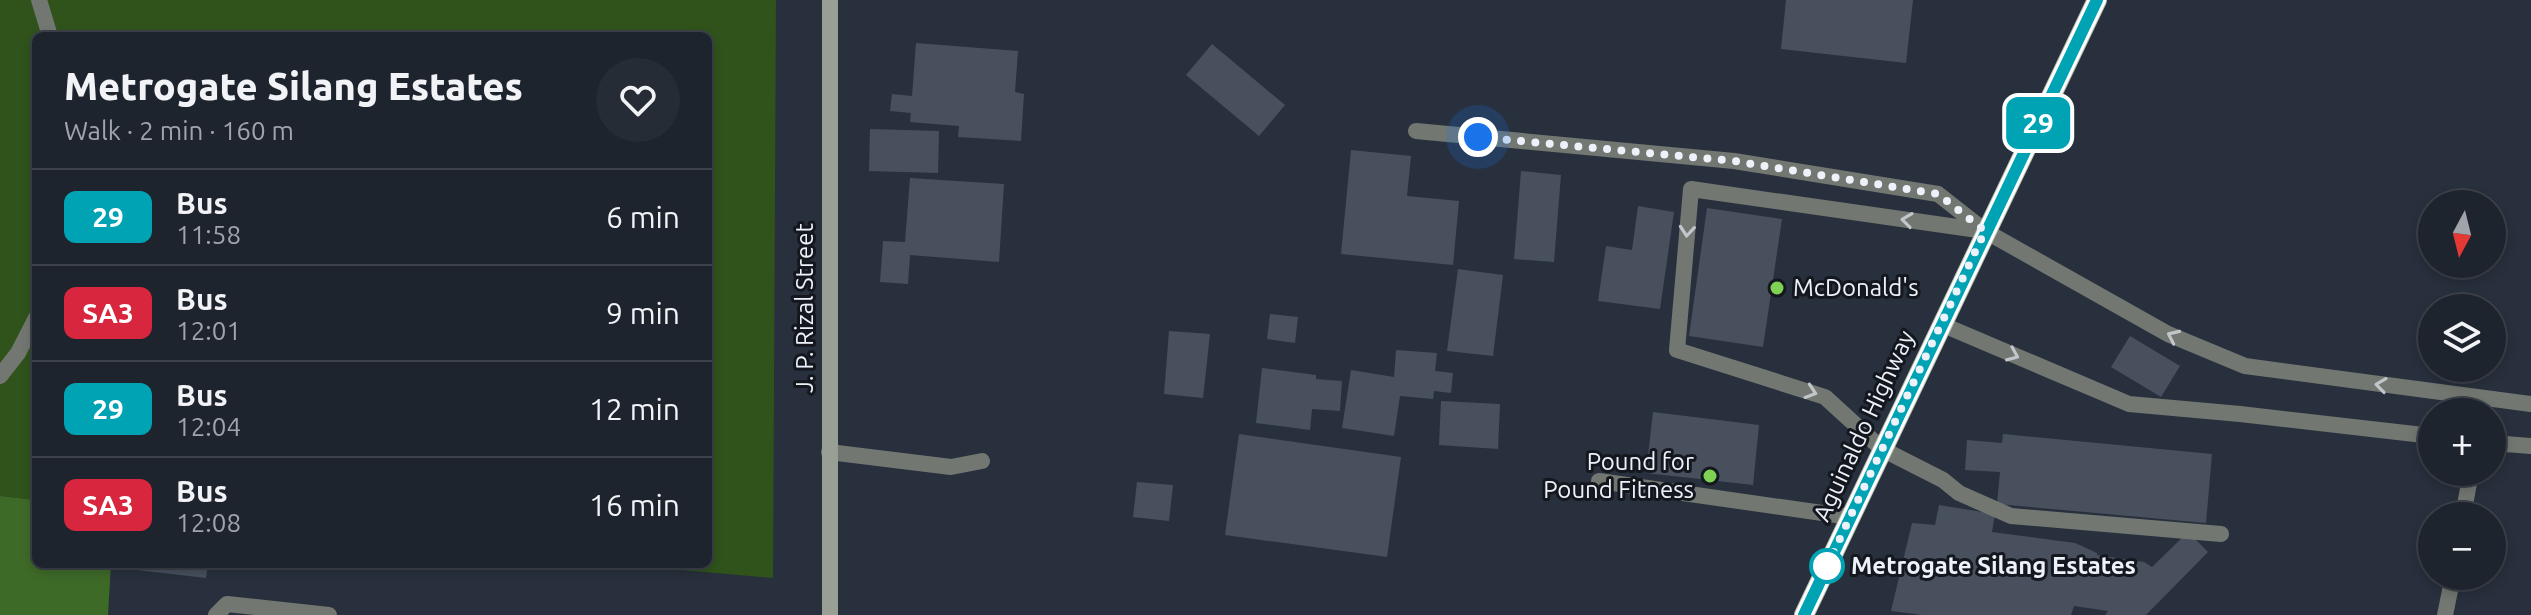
<!DOCTYPE html>
<meta charset="utf-8">
<style>
body{margin:0;font-family:Ubuntu,sans-serif;background:#262c36;color:#f1f3f6;height:100vh;display:flex;flex-direction:column;font-size:30px;white-space:nowrap}
*{box-sizing:border-box;margin:0}
p{font-size:26px;color:#a1a4aa}
.icon{flex:none;width:44px;height:44px;fill:none;stroke:currentColor;stroke-width:2;stroke-linecap:round;stroke-linejoin:round}
.map{position:relative;flex:1;overflow:hidden}
.side{position:absolute;left:32px;top:32px;width:680px;height:536px;display:flex;flex-direction:column;background:#1e242e;border-radius:12px;box-shadow:0 4px 12px #0003,0 0 0 2px #3c414a}
.side>*{flex:none}
.badge{padding:0 16px;border-radius:12px;font-size:28px;line-height:52px}
.needle{width:52px;rotate:187deg}
.fabs{position:absolute;left:2418px;top:190px;display:grid;gap:16px}
.fabs a{display:grid;place-items:center;width:88px;height:88px;border-radius:50%;background:#1e242e;box-shadow:0 4px 12px #0003,0 0 0 2px #3c414a;font-size:40px}
.you{position:absolute;width:40px;height:40px;margin:-20px;border:6px solid #fff;border-radius:50%;background:#1a73e8;box-shadow:0 0 0 12px #1a73e833}
.map>.badge{position:absolute;translate:-50% -50%;box-shadow:0 0 0 4px #fff}
.round{display:grid;place-items:center;flex:none;width:84px;height:84px;border-radius:42px;background:#262c36}
.head{display:flex;align-items:center;justify-content:space-between;height:136px;padding:0 32px}
h1{font-size:38px;font-weight:800;line-height:60px}
ul{padding:0;list-style:none}
li{display:flex;align-items:center;gap:24px;height:96px;padding:0 32px;border-top:2px solid #3c414a}
li div{flex:1}
li b{display:block;font-size:30px}
li em{font-style:normal}
li .badge{min-width:88px;font-weight:700;text-align:center}
.map>svg:first-child{display:block}
</style>
<div class="map">
<svg width="2531" height="615" viewBox="0 0 2531 615">
<rect width="100%" height="100%" fill="#28303d"/>
<path fill="#2f531b" d="M 0,0 L 776,0 L 773,578 L 613,564 L 708,564 L 708,36 L 36,36 L 36,500 L 0,496 Z"/>
<path fill="#3e6a28" d="M 0,496 L 36,500 L 36,564 L 111,564 L 108,615 L 0,615 Z"/>
<path fill="#48505e" d="M 1786,0 L 1913,0 L 1906,63 L 1781,49 Z
M 916,43 L 1018,51 L 1015,92 L 1024,94 L 1021,141 L 958,137 L 959,126 L 910,122 L 911,113 L 890,111 L 892,94 L 912,96 Z
M 1212,44 L 1285,105 L 1259,136 L 1186,75 Z
M 870,129 L 939,131 L 938,173 L 869,171 Z
M 1351,150 L 1411,156 L 1407,196 L 1459,201 L 1453,265 L 1341,254 Z
M 1521,171 L 1561,175 L 1554,262 L 1514,259 Z
M 910,178 L 1004,184 L 999,262 L 910,255 L 908,284 L 880,282 L 883,241 L 905,242 Z
M 1638,206 L 1674,212 L 1660,309 L 1598,301 L 1606,246 L 1632,250 Z
M 1707,208 L 1782,219 L 1763,347 L 1689,336 Z
M 1458,269 L 1503,275 L 1493,356 L 1447,351 Z
M 1270,314 L 1298,317 L 1295,343 L 1267,339 Z
M 1169,331 L 1210,334 L 1203,398 L 1164,394 Z
M 2130,336 L 2180,366 L 2161,397 L 2111,367 Z
M 1396,350 L 1437,353 L 1435,371 L 1453,373 L 1451,393 L 1434,391 L 1433,399 L 1400,396 L 1394,436 L 1342,428 L 1351,370 L 1394,377 Z
M 1262,368 L 1316,375 L 1316,379 L 1342,381 L 1340,411 L 1312,409 L 1310,430 L 1256,423 Z
M 1441,401 L 1500,404 L 1498,449 L 1439,445 Z
M 1653,412 L 1759,425 L 1753,485 L 1646,473 Z
M 1239,434 L 1401,457 L 1387,557 L 1225,535 Z
M 2003,434 L 2212,454 L 2206,523 L 1997,504 L 2000,472 L 1965,470 L 1967,440 L 2002,443 Z
M 1137,482 L 1173,485 L 1169,521 L 1133,517 Z
M 1939,505 L 1995,514 L 1992,532 L 2075,543 L 2097,553 L 2097,555 L 2144,562 L 2152,567 L 2188,532 L 2208,552 L 2146,615 L 2105,615 L 2108,611 L 2074,606 L 2071,615 L 1922,615 L 1891,611 L 1912,523 L 1935,525 Z
M 128,564 L 208,564 L 206,578 L 128,569 Z"/>
<g fill="none" stroke-linecap="round" stroke-linejoin="round">
<path stroke="#737771" stroke-width="16" d="M 39,0 L 50,36
M 1985,231 L 1691,189 L 1677,350 L 1825,397 L 1882,449 L 1943,480 L 1959,493 L 2011,516 L 2221,534
M 0,376 L 18,353 L 36,318
M 829,452 L 951,467 L 982,461
M 1599,481 L 1850,517"/>
<path stroke="#737771" stroke-width="16" d="M 1416,131 L 1734,161 L 1938,194 L 1985,231
M 2483,412 L 2486,399
M 2463,516 L 2471,472
M 216,615 L 227,604 L 329,615
M 2445,615 L 2453,576"/>
<path stroke="#737771" stroke-width="16" d="M 1985,231 L 2168,334 L 2245,366 L 2531,404
M 1941,324 L 2129,404 L 2240,414 L 2432,436
M 2492,443 L 2531,446"/>
<path stroke="#98a095" stroke-width="16" d="M 830,615 L 830,0"/>
<path stroke="#b5bfb1" stroke-width="20" d="M 1804,615 L 2097,0"/>
</g>
<defs><path id="oneway-chevron" d="M-2-3.5L2.5 0L-2 3.5" fill="none" stroke-width="1.6" stroke-linecap="round" stroke-linejoin="round" transform="scale(2)"/></defs>
<g stroke="#c2c6ca">
<use href="#oneway-chevron" transform="translate(1907 220) rotate(-172)"/>
<use href="#oneway-chevron" transform="translate(1687 231) rotate(95)"/>
<use href="#oneway-chevron" transform="translate(2173 336) rotate(-155)"/>
<use href="#oneway-chevron" transform="translate(2013 355) rotate(23)"/>
<use href="#oneway-chevron" transform="translate(2381 385) rotate(-172)"/>
<use href="#oneway-chevron" transform="translate(1811 392) rotate(18)"/>
</g>
<g fill="none" stroke-linecap="round" stroke-linejoin="round">
<g stroke="#fff" stroke-width="18">
<path id="line" d="M 1804,615 L 2097,0"/>
</g>
<use href="#line" stroke="#00a3b4" stroke-width="12"/>
<path stroke="#ecf1fa" stroke-width="8" stroke-dasharray="0 14.4" d="M 1478,137 L 1734,161 L 1938,194 L 1985,231 L 1827,566"/>
</g>
<g fill="#7ed153" stroke="#14181e" stroke-width="3">
<circle cx="1777" cy="288" r="8"/>
<circle cx="1710" cy="476" r="8"/>
</g>
<circle fill="#fff" stroke="#00a3b4" stroke-width="4" cx="1827" cy="566" r="16"/>
<g text-anchor="middle" stroke-width="6" stroke-linejoin="round" paint-order="stroke">
<g font-size="24" fill="#ecf1fa" stroke="#14181e" text-anchor="start">
<text x="1793" y="296">McDonald's</text>
<text x="1694" y="470" text-anchor="end">Pound for<tspan x="1694" dy="28">Pound Fitness</tspan></text>
</g>
<g font-size="24" fill="#ecf1fa" stroke="#14181e">
<text transform="translate(805 308) rotate(-90)" y="8">J. P. Rizal Street</text>
<text transform="translate(1864 426) rotate(-65)" y="8">Aguinaldo Highway</text>
</g>
<g font-size="24" font-weight="bold" fill="#ecf1fa" stroke="#14181e" text-anchor="start">
<text x="1851" y="574">Metrogate Silang Estates</text>
</g>
</g>
</svg>
<div class="fabs">
<a><svg class="needle" viewBox="-14 -14 28 28"><path d="M0-13l5 13h-10z" fill="#e53935"/><path d="M0 13l5-13h-10z" fill="#a1a4aa"/></svg></a>
<a><svg class="icon" aria-label="layers" viewBox="0 0 24 24"><path d="M12 4l9 5-9 5-9-5zM3 14l9 5 9-5"/></svg></a>
<a>+</a>
<a>−</a>
</div>
<div class="you" style="left:1478px;top:137px"></div>
<b class="badge" style="left:2038px;top:123px;background:#00a3b4;color:#fff">29</b>
<section class="side">
<div class="head"><div><h1>Metrogate Silang Estates</h1><p>Walk · 2 min · 160 m</p></div><a class="round"><svg class="icon" aria-label="heart" viewBox="0 0 24 24"><path d="M12 20l-8-8c-3-5 5-10 8-4 3-6 11-1 8 4z"/></svg></a></div>
<ul>
<li><span class="badge" style="background:#00a3b4;color:#fff">29</span><div><b>Bus</b><p>11:58</p></div><em>6 min</em></li>
<li><span class="badge" style="background:#d7263d;color:#fff">SA3</span><div><b>Bus</b><p>12:01</p></div><em>9 min</em></li>
<li><span class="badge" style="background:#00a3b4;color:#fff">29</span><div><b>Bus</b><p>12:04</p></div><em>12 min</em></li>
<li><span class="badge" style="background:#d7263d;color:#fff">SA3</span><div><b>Bus</b><p>12:08</p></div><em>16 min</em></li>
</ul>
</section>
</div>
